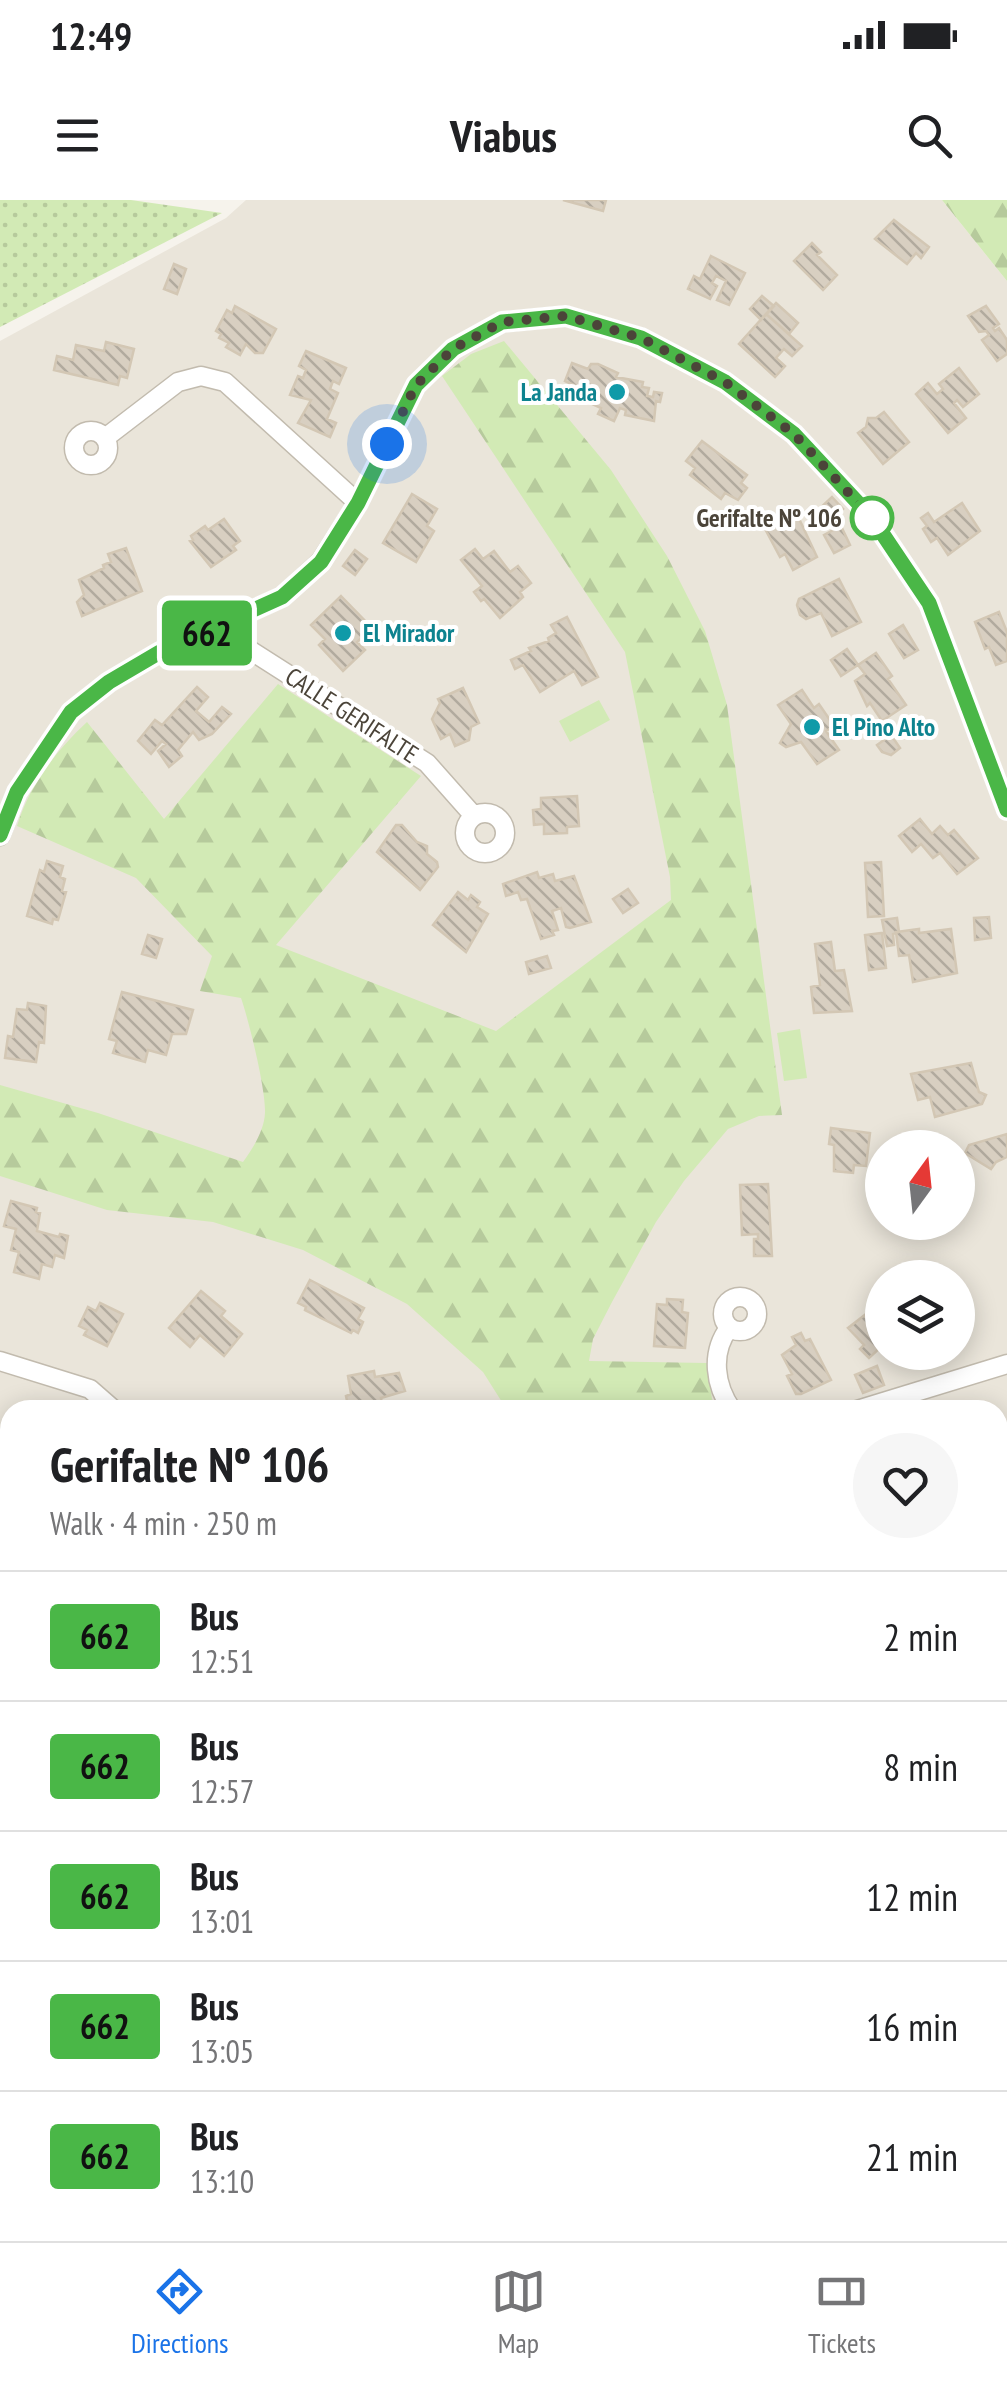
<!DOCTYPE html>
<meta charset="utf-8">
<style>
body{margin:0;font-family:"PT Sans Narrow",sans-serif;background:#f6f6f6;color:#202124;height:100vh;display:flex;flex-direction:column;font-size:38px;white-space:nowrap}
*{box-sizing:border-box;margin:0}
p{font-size:32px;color:#757577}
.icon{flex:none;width:55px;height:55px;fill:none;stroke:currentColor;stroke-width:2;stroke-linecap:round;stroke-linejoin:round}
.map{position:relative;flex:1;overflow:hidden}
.side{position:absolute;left:0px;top:1200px;width:1008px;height:842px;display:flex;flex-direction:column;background:#fff;border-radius:30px 30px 0 0;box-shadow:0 5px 25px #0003}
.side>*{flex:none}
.badge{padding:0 20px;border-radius:8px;font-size:35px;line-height:65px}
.needle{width:65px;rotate:15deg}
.buttons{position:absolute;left:865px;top:930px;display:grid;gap:20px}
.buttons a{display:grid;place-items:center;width:110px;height:110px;border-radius:50%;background:#fff;box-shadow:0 5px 25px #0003;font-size:50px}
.you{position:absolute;width:50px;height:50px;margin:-25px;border:8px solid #fff;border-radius:50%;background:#1a73e8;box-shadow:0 0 0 15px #1a73e833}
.map>.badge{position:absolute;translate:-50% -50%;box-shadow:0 0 0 5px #fff}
.round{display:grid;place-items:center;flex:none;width:105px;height:105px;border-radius:52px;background:#f6f6f6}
.headline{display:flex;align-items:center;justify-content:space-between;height:170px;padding:0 50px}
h1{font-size:48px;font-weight:700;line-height:75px}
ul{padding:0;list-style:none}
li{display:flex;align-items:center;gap:30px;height:130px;padding:0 50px;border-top:2px solid #e0e0e0}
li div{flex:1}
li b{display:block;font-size:38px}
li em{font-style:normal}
li .badge{min-width:110px;font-weight:700;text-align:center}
.status{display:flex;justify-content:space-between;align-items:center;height:70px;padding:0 50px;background:#fff;direction:ltr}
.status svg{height:28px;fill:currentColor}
header{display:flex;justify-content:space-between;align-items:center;height:130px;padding:0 50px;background:#fff;font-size:45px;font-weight:700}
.tab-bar{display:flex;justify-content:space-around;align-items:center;height:140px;border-top:2px solid #e0e0e0;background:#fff;font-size:28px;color:#757577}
.tab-bar a{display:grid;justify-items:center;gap:5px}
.tab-bar .current{color:#1a73e8}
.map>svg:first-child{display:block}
</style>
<div class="status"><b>12:49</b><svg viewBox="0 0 49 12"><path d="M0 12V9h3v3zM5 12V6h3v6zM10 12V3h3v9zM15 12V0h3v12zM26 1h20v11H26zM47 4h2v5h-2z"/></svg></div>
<header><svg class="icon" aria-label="menu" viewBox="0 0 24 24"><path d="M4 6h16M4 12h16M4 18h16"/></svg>Viabus<svg class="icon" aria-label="search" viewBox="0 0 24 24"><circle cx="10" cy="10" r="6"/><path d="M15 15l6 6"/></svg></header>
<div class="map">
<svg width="1007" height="2041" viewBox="0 0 1007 2041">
<defs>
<pattern id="grass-dots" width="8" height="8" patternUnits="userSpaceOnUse" patternTransform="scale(2.5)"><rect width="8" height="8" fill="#d2eab5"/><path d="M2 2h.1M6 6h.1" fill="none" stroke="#b6ca9c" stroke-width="1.8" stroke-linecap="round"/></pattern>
<pattern id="forest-firs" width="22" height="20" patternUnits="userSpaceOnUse" patternTransform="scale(2.5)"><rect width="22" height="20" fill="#d2eab5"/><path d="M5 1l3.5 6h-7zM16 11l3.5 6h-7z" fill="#b6ca9c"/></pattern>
<pattern id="building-back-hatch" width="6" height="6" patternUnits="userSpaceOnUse" patternTransform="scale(2.5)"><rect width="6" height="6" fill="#d8cfc1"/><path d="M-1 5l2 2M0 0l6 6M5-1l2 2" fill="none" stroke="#b1aa9e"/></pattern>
</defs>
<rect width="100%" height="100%" fill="#f6f3ec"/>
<path fill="#eae5da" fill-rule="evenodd" d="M 246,0 L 942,0 L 1007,81 L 1007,2041 L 0,2041 L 0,141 L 226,18 ZM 882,948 L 958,948 L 958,1022 L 882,1022 ZM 882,1078 L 958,1078 L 958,1152 L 882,1152 ZM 10,1210 L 998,1210 L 998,2032 L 10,2032 Z"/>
<path fill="url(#grass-dots)" d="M 0,0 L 131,0 L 222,13 L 0,127 Z"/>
<path fill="url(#forest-firs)" d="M 942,0 L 1007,0 L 1007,81 Z
M 504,141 L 611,270 L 667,356 L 705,431 L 727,505 L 782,915 L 759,916 L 728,929 L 684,981 L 656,1022 L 612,1102 L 593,1139 L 589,1161 L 707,1163 L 712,1199 L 718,1210 L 507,1210 L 483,1172 L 407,1104 L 303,1050 L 213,1022 L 107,1010 L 0,976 L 0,885 L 98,913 L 243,962 C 253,948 264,931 265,913 C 266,890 249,821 241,798 L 200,791 L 212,756 L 136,678 L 17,626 C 30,584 55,552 87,522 L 164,619 L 278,484 L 421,576 L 276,745 L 496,831 L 671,700 L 670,677 L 625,452 L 442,176 L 471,154 Z
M 6,1400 L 10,1405 L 10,1751 L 0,1757 L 0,1405 Z
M 998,1687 L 1007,1696 L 1007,2024 L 998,2020 Z
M 500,2032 L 505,2041 L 259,2041 L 255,2033 Z"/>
<path fill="#d2eab5" d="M 599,500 L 610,520 L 570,542 L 559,521 Z
M 800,829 L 807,878 L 784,881 L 777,833 Z"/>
<path fill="url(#building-back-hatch)" stroke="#d3c7b4" stroke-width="2.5" d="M 563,0 L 606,0 L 603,11 Z
M 894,20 L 929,47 L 921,58 L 916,53 L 907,64 L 875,39 Z
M 812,43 L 821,52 L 817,55 L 837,75 L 823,90 L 794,61 Z
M 711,56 L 745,73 L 729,105 L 717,100 L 726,81 L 716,76 L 712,83 L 717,86 L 710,99 L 688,89 L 694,76 L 700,79 Z
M 174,64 L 186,69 L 177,94 L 164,89 Z
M 762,96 L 774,106 L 761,120 L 750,109 Z
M 776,103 L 798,123 L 789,134 L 766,114 Z
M 235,106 L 276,129 L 263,153 L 255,153 L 246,144 L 240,155 L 226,147 L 229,143 L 219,138 L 221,134 L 216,131 L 227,110 L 232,113 Z
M 986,106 L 999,124 L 993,128 L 995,131 L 999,128 L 1007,140 L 1007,154 L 997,161 L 982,140 L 989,135 L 986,131 L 979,132 L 968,116 Z
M 766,114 L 802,146 L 792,156 L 784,149 L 776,158 L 785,166 L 775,177 L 739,144 Z
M 106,142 L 134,149 L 127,178 L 120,176 L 118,185 L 54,170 L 57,156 L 73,160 L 76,145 L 104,151 Z
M 306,151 L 346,168 L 339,184 L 333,181 L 330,189 L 338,193 L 327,219 L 336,223 L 330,237 L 298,223 L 311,200 L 290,195 L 298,176 L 303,178 L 306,170 L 299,166 Z
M 572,163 L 588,169 L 591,164 L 598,164 L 618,173 L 616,177 L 643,182 L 642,187 L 649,188 L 647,196 L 653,197 L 654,192 L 662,193 L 660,202 L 656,201 L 654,221 L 625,215 L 626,210 L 620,208 L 614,221 L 598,214 L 601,208 L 584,200 L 587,191 L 565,181 Z
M 959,168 L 979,194 L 963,207 L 957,200 L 954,203 L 966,218 L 948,233 L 916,194 L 928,183 L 937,194 L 943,189 L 939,184 Z
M 884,212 L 909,242 L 883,264 L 858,233 L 866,227 L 868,218 L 876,218 Z
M 702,241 L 747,275 L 741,283 L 747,288 L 738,300 L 725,293 L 721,299 L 690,275 L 695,268 L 686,261 Z
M 412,294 L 437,309 L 427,326 L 434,331 L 416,362 L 383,343 Z
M 832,297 L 843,309 L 829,321 L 819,309 Z
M 962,303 L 980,331 L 948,355 L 937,338 L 931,342 L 923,329 L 927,326 L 921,318 L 928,313 L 934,322 Z
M 794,308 L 817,357 L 793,370 L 785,354 L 780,357 L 763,325 Z
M 224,319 L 240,341 L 233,346 L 236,350 L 211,367 L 190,341 L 193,340 L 191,336 L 205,326 L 208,330 Z
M 841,326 L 850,345 L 834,353 L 824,335 Z
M 126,348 L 142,391 L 82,416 L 77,402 L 84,395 L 79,380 L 104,368 L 103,365 L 111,362 L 108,354 Z
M 475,349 L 483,359 L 494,351 L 510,372 L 518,366 L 531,383 L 520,392 L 523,397 L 500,418 L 484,399 L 481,401 L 474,392 L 482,386 L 461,360 Z
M 355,350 L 367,359 L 355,375 L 343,366 Z
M 839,379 L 861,422 L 832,436 L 821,413 L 806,419 L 800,415 L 797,405 L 799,399 Z
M 341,396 L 372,428 L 357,442 L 365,450 L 343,471 L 319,445 L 325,439 L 311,425 Z
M 999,412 L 1007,432 L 1007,461 L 996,465 L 989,447 L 985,449 L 975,422 Z
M 567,417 L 598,477 L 582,485 L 574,471 L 540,492 L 523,465 L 515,469 L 511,460 L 531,451 L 529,448 L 549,441 L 548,438 L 556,433 L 551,425 Z
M 903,425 L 918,450 L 904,458 L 889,434 Z
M 847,449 L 858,465 L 841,476 L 831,460 Z
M 876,453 L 892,476 L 888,479 L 906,505 L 882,521 L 870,503 L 867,506 L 855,481 L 865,474 L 858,465 Z
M 197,487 L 208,497 L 196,511 L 209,522 L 222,507 L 231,514 L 212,534 L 199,540 L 193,532 L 178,550 L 182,556 L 169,567 L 158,551 L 166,544 L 162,541 L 151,554 L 138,541 L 155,520 L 162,525 Z
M 463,488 L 479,523 L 471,527 L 469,540 L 455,546 L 450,534 L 441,539 L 432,519 L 440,503 L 438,499 Z
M 802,490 L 814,508 L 819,504 L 834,526 L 826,531 L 839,550 L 817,564 L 801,542 L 786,547 L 780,543 L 791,524 L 778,505 Z
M 891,535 L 900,548 L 891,555 L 882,552 L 877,545 Z
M 577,596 L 579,626 L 567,627 L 567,633 L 544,634 L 544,624 L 534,625 L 533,610 L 541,609 L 541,598 Z
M 920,619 L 932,634 L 940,626 L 948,635 L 954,630 L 978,658 L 957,674 L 940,653 L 933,658 L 921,644 L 912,652 L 899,636 Z
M 396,625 L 402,625 L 417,642 L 427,646 L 427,654 L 437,662 L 438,667 L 420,690 L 377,652 Z
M 47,661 L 63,666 L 60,677 L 65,679 L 62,691 L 66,692 L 58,720 L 53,719 L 52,724 L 27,716 L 40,670 L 44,672 Z
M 881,662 L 884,716 L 868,717 L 865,663 Z
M 537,672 L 539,678 L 553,674 L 555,681 L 574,676 L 591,722 L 570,728 L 566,727 L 561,708 L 552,711 L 558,730 L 552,731 L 554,735 L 541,739 L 527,699 L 521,700 L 518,692 L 506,696 L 503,684 Z
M 628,689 L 638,703 L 623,713 L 613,699 Z
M 458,692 L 468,700 L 471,695 L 480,702 L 477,707 L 488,714 L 466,752 L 433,725 Z
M 989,717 L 991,738 L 975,740 L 974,718 Z
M 897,718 L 899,732 L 893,734 L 894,745 L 887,746 L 882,720 Z
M 919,729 L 919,733 L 951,729 L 957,773 L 913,782 L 909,755 L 899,756 L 896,732 Z
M 882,733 L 886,768 L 869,770 L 865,735 Z
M 148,735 L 162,739 L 156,758 L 142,754 Z
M 831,742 L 835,771 L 844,770 L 852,811 L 814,813 L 811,787 L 820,785 L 815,744 Z
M 547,756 L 551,768 L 529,774 L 526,762 Z
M 122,792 L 193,810 L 186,834 L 172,834 L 166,855 L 148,850 L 145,862 L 113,853 L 117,841 L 109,839 Z
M 28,803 L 46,806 L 44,843 L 39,842 L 36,862 L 5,858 L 8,836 L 13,837 L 17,809 L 27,810 Z
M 971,863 L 979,892 L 986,895 L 982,904 L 935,917 L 930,897 L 918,900 L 911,874 Z
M 831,928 L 870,933 L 866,966 L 854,965 L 853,973 L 834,971 L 834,945 L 829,944 Z
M 1007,934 L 1007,957 L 996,962 L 991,969 L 965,953 L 969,945 Z
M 768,984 L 772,1056 L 754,1056 L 754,1039 L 758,1039 L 758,1034 L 742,1035 L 740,985 Z
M 11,1001 L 37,1008 L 36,1012 L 40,1013 L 37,1031 L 59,1037 L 60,1034 L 68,1036 L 64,1058 L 55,1055 L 52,1067 L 42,1064 L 39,1079 L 14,1072 L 19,1052 L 11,1050 L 16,1029 L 4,1026 Z
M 310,1080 L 364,1108 L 358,1119 L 363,1122 L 358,1133 L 353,1130 L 351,1133 L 305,1110 L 306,1107 L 298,1103 Z
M 201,1091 L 225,1111 L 221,1116 L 242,1134 L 224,1156 L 200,1135 L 190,1147 L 169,1128 Z
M 667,1099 L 683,1100 L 682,1112 L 688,1113 L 685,1148 L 654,1146 L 657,1104 L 667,1105 Z
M 100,1103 L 123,1114 L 107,1146 L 84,1135 L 87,1130 L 79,1126 L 88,1107 L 96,1111 Z
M 870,1111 L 882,1123 L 882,1146 L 869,1158 L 860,1149 L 864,1145 L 848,1128 Z
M 801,1133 L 805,1141 L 810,1139 L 831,1180 L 801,1194 L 796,1194 L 787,1176 L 792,1174 L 782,1155 L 796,1145 L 792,1137 Z
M 877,1166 L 884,1185 L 863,1193 L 855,1175 Z
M 374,1171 L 375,1177 L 399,1173 L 405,1191 L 381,1198 L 383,1210 L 349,1210 L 346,1196 L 351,1194 L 348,1176 Z
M 680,2032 L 716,2032 L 719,2041 L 676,2041 L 674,2036 Z"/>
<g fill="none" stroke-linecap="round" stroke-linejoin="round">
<g stroke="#c2bbae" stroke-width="21">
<path id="street" d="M74 248a17 17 0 1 1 34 0a17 17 0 1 1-34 0Z
M 105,238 L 178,182 L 201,176 L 225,182 L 358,303
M 217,429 L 427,563 L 474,616
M465 633a20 20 0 1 1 40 0a20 20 0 1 1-40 0Z
M 0,636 L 17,592 L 71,512 L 109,482 L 160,452 L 282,397 L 321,361 L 358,303 L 416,185 L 453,149 L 502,122 L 566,116 L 641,138 L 725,182 L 794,234 L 872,318 L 929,403 L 1007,610
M723 1114a17 17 0 1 1 34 0a17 17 0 1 1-34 0Z
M 729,1128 C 710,1153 715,1186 732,1210
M 0,1161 L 90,1189 L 114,1210
M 857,1210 L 1007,1164
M 640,2032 L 644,2041"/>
</g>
<use href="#street" stroke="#fff" stroke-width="18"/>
</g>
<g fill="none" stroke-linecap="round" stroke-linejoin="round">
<g stroke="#fff" stroke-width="22">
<path id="line" d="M 0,635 L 17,592 L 71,512 L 109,482 L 160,452 L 282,397 L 321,362 L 358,303 L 416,185 L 453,149 L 502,122 L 566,116 L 641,138 L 725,182 L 794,234 L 872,318 L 929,403 L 1007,610"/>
</g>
<use href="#line" stroke="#4ab747" stroke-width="15"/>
<path stroke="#4b4439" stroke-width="10" stroke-dasharray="0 18" d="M 387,244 L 416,185 L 453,149 L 502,122 L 566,116 L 641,138 L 725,182 L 794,234 L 872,318"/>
</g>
<g fill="#0f9aa8" stroke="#fff" stroke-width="4">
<circle cx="617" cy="192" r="10"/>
<circle cx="343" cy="433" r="10"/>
<circle cx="812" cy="527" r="10"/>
</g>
<circle fill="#fff" stroke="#4ab747" stroke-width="5" cx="872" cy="318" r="20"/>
<g text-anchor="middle" stroke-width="8" stroke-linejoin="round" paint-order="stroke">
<g font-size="25" font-weight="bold" fill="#0d838f" stroke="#fff" text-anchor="start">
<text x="597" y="201" text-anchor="end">La Janda</text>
<text x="363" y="442">El Mirador</text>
<text x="832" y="536">El Pino Alto</text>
</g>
<g font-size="25" font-weight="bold" fill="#4b4439" stroke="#fff" text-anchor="end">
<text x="842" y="327">Gerifalte Nº 106</text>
</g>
<g font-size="25" fill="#4b4439" stroke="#fff">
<text transform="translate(352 515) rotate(33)" y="9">CALLE GERIFALTE</text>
</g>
</g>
</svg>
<div class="buttons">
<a><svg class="needle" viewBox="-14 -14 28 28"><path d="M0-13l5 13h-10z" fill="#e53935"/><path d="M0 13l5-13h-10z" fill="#757577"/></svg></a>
<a><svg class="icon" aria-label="layers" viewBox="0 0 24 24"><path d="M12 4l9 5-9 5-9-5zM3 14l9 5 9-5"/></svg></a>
</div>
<div class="you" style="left:387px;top:244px"></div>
<b class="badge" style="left:207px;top:433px;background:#4ab747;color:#111">662</b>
<section class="side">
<div class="headline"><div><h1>Gerifalte Nº 106</h1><p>Walk · 4 min · 250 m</p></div><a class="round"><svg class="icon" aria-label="heart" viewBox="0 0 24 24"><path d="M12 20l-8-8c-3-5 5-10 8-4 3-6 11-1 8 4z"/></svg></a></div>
<ul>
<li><span class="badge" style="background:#4ab747;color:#111">662</span><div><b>Bus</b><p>12:51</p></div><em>2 min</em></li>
<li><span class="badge" style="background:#4ab747;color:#111">662</span><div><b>Bus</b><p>12:57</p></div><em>8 min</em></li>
<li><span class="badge" style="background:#4ab747;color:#111">662</span><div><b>Bus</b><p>13:01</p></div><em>12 min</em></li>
<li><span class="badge" style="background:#4ab747;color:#111">662</span><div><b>Bus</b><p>13:05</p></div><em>16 min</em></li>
<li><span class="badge" style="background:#4ab747;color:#111">662</span><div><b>Bus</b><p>13:10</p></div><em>21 min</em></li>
</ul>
</section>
</div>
<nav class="tab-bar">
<a class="current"><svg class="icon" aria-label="directions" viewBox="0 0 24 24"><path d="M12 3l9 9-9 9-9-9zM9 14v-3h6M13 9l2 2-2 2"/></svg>Directions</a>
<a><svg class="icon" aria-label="map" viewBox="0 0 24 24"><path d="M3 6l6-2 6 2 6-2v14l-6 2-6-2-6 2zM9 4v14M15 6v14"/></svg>Map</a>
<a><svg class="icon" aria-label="tickets" viewBox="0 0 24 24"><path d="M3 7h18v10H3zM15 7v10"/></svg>Tickets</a>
</nav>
